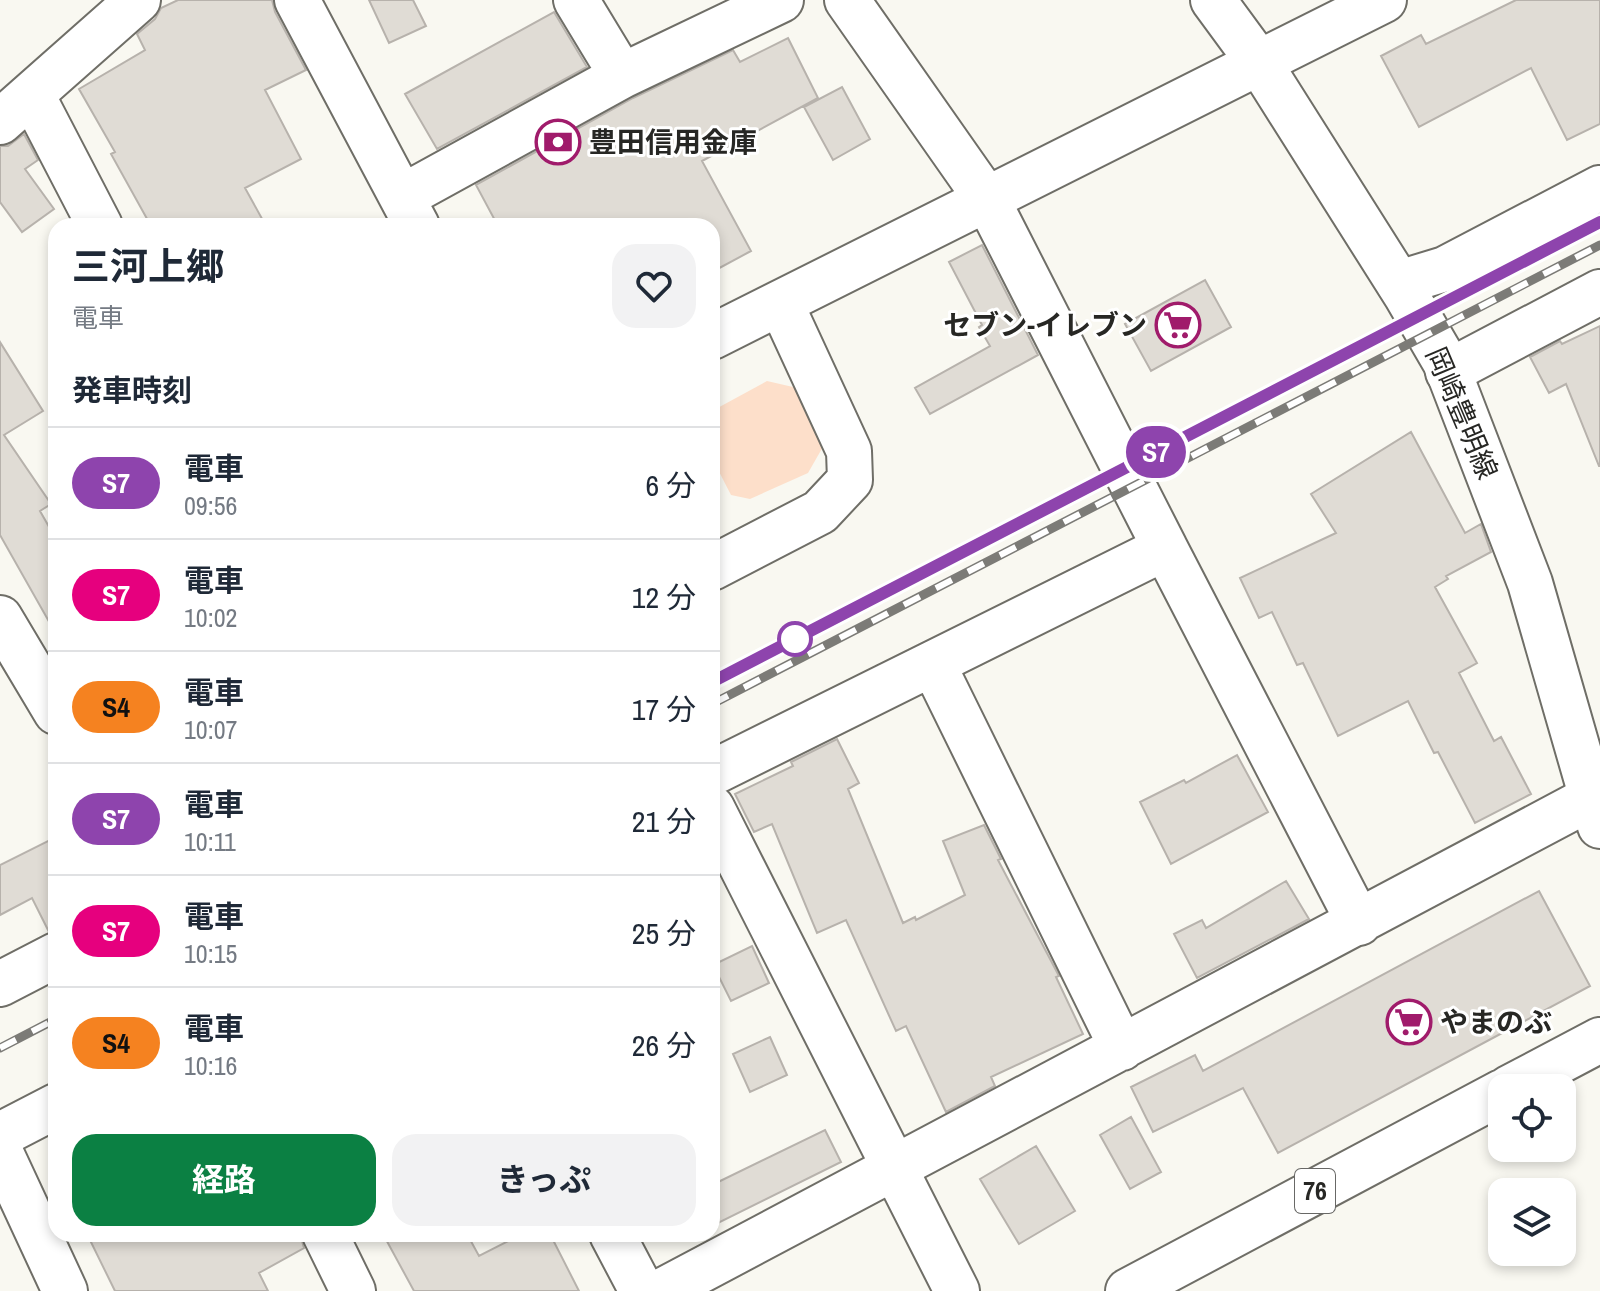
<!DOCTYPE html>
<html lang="ja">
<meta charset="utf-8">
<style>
body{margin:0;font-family:"Archivo Narrow","Noto Sans JP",sans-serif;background:#f2f2f3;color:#1f2937;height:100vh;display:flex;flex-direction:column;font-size:30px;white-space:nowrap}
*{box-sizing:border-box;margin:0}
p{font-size:26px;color:#747a83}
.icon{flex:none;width:44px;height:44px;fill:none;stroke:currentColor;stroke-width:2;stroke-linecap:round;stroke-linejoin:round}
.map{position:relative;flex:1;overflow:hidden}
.drawer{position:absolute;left:48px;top:218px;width:672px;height:1024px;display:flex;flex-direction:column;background:#fff;border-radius:24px;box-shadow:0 4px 12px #0003}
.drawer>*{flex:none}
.badge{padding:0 16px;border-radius:26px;font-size:28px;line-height:52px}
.tools{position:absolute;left:1488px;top:1074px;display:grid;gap:16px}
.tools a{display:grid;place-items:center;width:88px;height:88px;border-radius:16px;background:#fff;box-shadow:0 4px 12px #0003;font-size:40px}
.map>.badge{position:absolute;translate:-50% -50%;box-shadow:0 0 0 4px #fff}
h2{padding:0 24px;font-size:30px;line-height:72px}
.round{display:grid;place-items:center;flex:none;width:84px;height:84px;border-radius:24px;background:#f2f2f3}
.headline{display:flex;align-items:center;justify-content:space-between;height:136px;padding:0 24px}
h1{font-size:38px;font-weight:700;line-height:60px}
.primary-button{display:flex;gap:16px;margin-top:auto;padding:16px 24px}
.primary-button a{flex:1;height:92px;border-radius:24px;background:#0b8043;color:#fff;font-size:32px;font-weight:700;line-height:92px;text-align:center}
.primary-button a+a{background:#f2f2f3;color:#1f2937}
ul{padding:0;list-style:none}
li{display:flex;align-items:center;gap:24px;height:112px;padding:0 24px;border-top:2px solid #e0e1e3}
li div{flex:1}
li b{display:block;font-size:30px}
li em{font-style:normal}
li .badge{min-width:88px;font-weight:700;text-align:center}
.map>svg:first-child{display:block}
</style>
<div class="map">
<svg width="1600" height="1291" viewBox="0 0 1600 1291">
<rect width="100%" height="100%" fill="#f9f8f1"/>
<path fill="#fddfca" d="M 767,381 L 806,390 L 828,438 L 808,473 L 750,499 L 731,495 L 712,458 L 712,411 Z"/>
<path fill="#e0dcd5" stroke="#b7b2ac" stroke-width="2" d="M 178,0 L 272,0 L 275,12 L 306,70 L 265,90 L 301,159 L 245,188 L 266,226 L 151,226 L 111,154 L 115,152 L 79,89 L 145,50 L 137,34 L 155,19 L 161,8 Z
M 369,0 L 413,0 L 426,26 L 389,43 Z
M 1516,0 L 1600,0 L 1600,124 L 1567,140 L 1531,68 L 1419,127 L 1381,56 L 1421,35 L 1426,44 Z
M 554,12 L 587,67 L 437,149 L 405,94 Z
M 788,38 L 818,98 L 702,161 L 751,251 L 712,272 L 712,226 L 498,226 L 476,185 L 633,98 L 733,50 L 740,62 Z
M 842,87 L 870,139 L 833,160 L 804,107 Z
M 24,134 L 38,160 L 25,169 L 54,209 L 22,232 L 0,202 L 0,146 L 8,146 Z
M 982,245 L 1038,355 L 930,414 L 915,388 L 990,346 L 979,327 L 982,325 L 949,262 Z
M 1205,280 L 1231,327 L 1151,371 L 1125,324 Z
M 1600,326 L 1600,466 L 1599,466 L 1566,384 L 1549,393 L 1530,357 L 1560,341 L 1562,344 Z
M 0,342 L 43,411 L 4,435 L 51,504 L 40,511 L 56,539 L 56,634 L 0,535 Z
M 1411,432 L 1465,533 L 1481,524 L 1491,552 L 1446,576 L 1448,579 L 1435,587 L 1477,663 L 1459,673 L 1494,741 L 1501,737 L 1531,794 L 1475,823 L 1438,752 L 1434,753 L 1408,701 L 1338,736 L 1303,663 L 1297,665 L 1272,612 L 1259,618 L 1240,578 L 1336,533 L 1311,494 Z
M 837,739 L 859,783 L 848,789 L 903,923 L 915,917 L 916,920 L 965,895 L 943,841 L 984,825 L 1001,859 L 998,860 L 1059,976 L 1056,977 L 1083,1034 L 991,1077 L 995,1086 L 946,1112 L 906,1026 L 896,1031 L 846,920 L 817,933 L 772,824 L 754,832 L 735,794 L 793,766 L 791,762 Z
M 1237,755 L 1268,812 L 1171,864 L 1140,802 L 1184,780 L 1186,783 Z
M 56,837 L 56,930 L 49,932 L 32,898 L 0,915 L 0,865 Z
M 1286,881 L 1309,919 L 1197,978 L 1174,934 L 1202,920 L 1206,928 Z
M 1539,891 L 1590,986 L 1278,1153 L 1243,1088 L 1153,1132 L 1131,1087 L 1195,1055 L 1203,1071 Z
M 752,946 L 769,983 L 731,1001 L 713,965 Z
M 770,1037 L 787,1075 L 750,1092 L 733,1054 Z
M 1131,1117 L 1161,1172 L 1130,1189 L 1100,1135 Z
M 825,1130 L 841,1162 L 712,1226 L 712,1185 Z
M 1036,1146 L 1075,1211 L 1019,1244 L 980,1179 Z
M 87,1234 L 300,1234 L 304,1248 L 259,1273 L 268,1291 L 115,1291 Z
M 383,1234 L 467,1234 L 479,1256 L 522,1234 L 550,1234 L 579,1291 L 414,1291 Z"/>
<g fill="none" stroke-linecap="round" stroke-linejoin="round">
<g stroke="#6f6e67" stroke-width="48">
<path id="minor" d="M 297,0 L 417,226
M 576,0 L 622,76
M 847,0 L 988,201 L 1165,548
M 32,95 L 100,226
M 0,122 L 138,0
M 402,197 L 622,76 L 781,0
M 1399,283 L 1445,269 L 1600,188
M 712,337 L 1384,0
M 1448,372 L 1600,292
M 712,568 L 820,512 L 850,480 L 849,451 L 781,304
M 0,618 L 56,712
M 933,664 L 1122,1048
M 712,773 L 1165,548 L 1359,923
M 712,808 L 957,1291
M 0,984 L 56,955
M 0,1135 L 56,1106
M 0,1151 L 65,1291
M 325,1234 L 353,1291
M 612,1234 L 642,1291
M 662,1291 L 1600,793"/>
</g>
<g stroke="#6f6e67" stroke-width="48">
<path id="major" d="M 1213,0 L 1260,64 L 1406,295 L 1445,362 L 1530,583 L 1600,826
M 1509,1088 L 1600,1040
M 1128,1291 L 1502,1092"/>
</g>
<use href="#minor" stroke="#fff" stroke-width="44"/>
<use href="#major" stroke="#fff" stroke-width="44"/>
<g stroke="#7c7b77" stroke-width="9">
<path id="rail" d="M 712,682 L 1600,222
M 712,704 L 1600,245
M 0,1048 L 56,1019"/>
</g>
<use href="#rail" stroke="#fff" stroke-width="6" stroke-dasharray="18" stroke-linecap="butt"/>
</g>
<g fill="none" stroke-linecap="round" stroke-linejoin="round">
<g stroke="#fff" stroke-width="18">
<path id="line" d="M 712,682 L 1600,222"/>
</g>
<use href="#line" stroke="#8e44ad" stroke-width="12"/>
</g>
<defs>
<g id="bank-ring" transform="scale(2.3)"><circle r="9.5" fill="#fff" stroke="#a01b6b" stroke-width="1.5"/><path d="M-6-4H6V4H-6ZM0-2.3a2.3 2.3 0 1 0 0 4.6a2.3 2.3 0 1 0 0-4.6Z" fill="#a01b6b"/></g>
<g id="supermarket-ring" transform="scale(2.3)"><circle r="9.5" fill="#fff" stroke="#a01b6b" stroke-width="1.5"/><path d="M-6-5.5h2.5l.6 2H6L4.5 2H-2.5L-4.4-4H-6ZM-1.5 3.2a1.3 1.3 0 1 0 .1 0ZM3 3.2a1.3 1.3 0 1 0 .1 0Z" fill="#a01b6b"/></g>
</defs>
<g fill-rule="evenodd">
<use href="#bank-ring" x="558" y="142"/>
<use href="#supermarket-ring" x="1178" y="325"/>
<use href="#supermarket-ring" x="1409" y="1022"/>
</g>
<circle fill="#fff" stroke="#8e44ad" stroke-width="4" cx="795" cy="639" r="16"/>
<g text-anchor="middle" stroke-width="6" stroke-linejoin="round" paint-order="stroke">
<rect fill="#fff" stroke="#686866" stroke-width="2" x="1295" y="1169" width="40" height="44" rx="6"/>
<g font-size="26" font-weight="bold" fill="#272724">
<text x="1315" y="1200">76</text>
</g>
<g font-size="28" font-weight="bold" fill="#272724" stroke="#fff" text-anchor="start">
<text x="589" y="152">豊田信用金庫</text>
<text x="1147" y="335" text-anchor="end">セブン-イレブン</text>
<text x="1440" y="1032">やまのぶ</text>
</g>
<g font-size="28" fill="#272724" stroke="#fff">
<text transform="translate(1462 413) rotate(67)" y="10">岡崎豊明線</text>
</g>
</g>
</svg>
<div class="tools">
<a><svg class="icon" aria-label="locate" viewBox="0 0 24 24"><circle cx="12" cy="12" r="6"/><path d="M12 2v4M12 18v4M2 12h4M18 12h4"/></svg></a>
<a><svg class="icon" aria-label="layers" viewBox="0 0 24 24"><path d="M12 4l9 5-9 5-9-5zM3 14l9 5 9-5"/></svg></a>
</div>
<b class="badge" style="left:1156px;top:452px;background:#8e44ad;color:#fff">S7</b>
<section class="drawer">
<div class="headline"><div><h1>三河上郷</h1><p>電車</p></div><a class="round"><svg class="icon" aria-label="heart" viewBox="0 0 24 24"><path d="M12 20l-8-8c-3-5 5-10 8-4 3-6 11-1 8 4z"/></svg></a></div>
<h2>発車時刻</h2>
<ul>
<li><span class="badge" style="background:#8e44ad;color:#fff">S7</span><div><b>電車</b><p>09:56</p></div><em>6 分</em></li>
<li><span class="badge" style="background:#e6007e;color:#fff">S7</span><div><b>電車</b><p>10:02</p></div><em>12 分</em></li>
<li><span class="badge" style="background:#f58220;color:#111">S4</span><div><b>電車</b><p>10:07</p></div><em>17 分</em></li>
<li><span class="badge" style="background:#8e44ad;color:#fff">S7</span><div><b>電車</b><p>10:11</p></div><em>21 分</em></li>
<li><span class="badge" style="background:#e6007e;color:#fff">S7</span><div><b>電車</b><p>10:15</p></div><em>25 分</em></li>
<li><span class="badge" style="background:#f58220;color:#111">S4</span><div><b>電車</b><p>10:16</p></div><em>26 分</em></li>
</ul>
<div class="primary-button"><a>経路</a><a>きっぷ</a></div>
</section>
</div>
